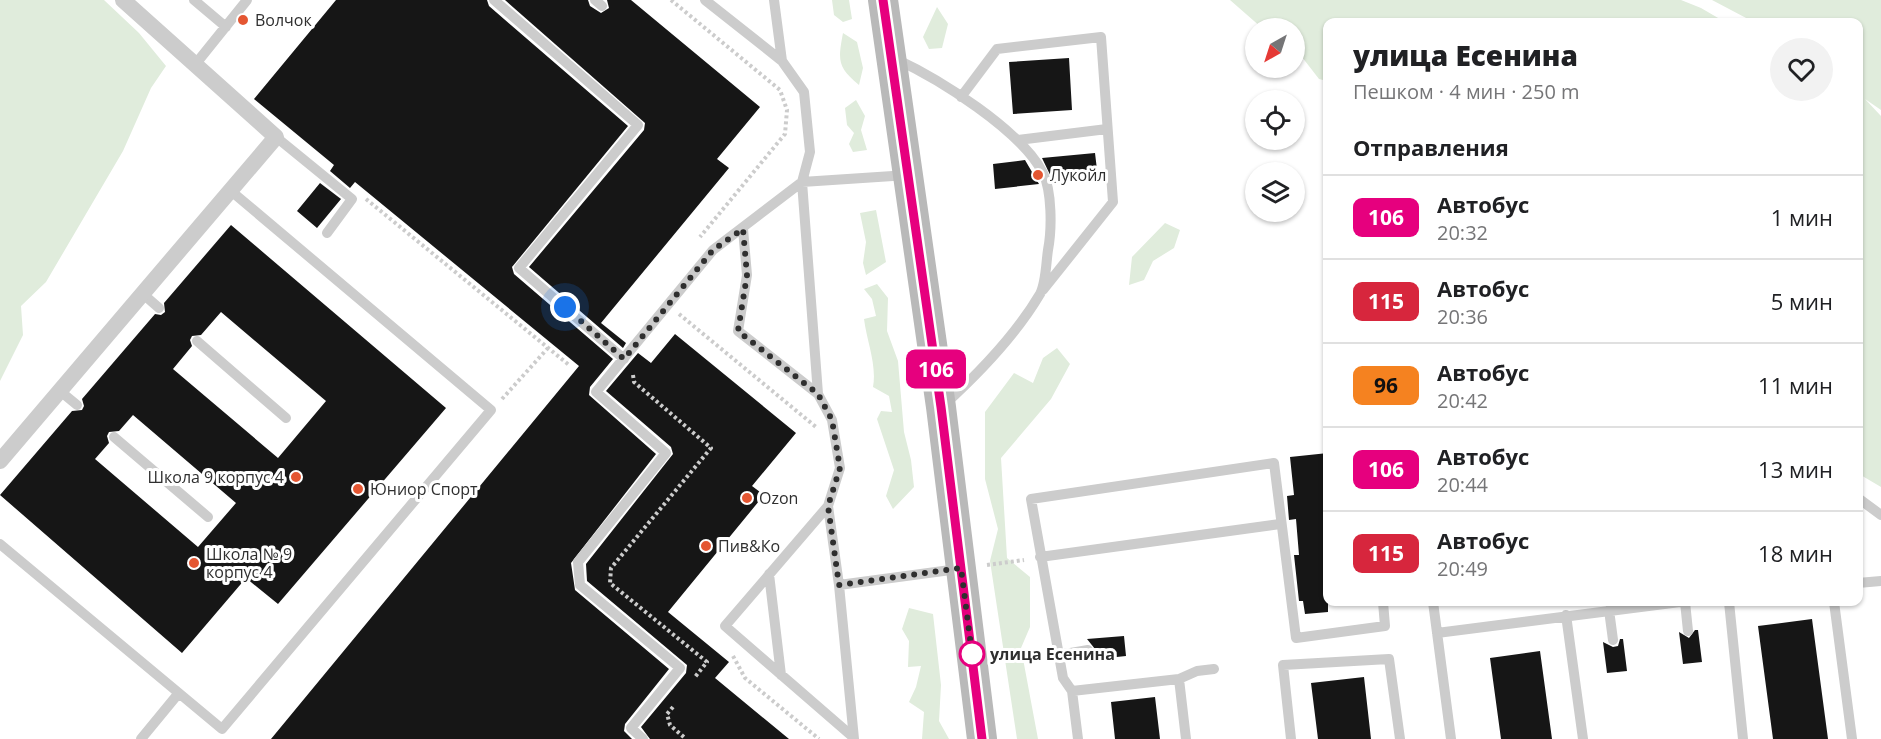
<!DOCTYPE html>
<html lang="ru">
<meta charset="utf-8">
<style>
body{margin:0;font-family:"Open Sans",sans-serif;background:#f2f2f2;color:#202124;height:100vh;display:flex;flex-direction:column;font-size:22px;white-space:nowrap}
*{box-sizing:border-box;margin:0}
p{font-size:20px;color:#757577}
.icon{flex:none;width:33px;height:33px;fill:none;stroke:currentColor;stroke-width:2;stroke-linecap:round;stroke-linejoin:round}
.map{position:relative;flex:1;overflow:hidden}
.side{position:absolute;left:1323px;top:18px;width:540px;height:588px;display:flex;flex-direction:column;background:#fff;border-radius:12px;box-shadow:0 2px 4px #0004}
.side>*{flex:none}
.badge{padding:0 12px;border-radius:9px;font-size:21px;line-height:39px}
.needle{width:39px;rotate:219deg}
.fabs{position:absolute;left:1245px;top:18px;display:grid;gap:12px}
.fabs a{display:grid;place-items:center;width:60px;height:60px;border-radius:50%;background:#fff;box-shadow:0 2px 4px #0004;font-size:30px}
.you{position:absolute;width:30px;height:30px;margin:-15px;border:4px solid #fff;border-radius:50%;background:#1a73e8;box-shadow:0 0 0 9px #1a73e833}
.map>.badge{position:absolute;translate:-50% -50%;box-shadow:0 0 0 3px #fff}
h2{padding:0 30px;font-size:22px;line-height:54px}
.round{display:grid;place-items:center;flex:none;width:63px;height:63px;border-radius:32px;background:#f2f2f2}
.summary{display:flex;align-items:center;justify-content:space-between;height:102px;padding:0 30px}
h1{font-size:28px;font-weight:800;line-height:45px}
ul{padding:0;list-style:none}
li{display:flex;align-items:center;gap:18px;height:84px;padding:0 30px;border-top:2px solid #e0e0e0}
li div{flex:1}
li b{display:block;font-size:22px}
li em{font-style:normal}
li .badge{min-width:66px;font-weight:700;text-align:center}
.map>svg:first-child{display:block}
</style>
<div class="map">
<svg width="1881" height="739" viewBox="0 0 1881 739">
<rect width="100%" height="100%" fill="#fff"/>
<path fill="#e0ecdc" d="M 0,0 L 104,0 L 139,33 L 166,66 L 151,88 L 123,151 L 46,282 L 21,306 L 23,335 L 0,381 Z
M 832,0 L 849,0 L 852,19 L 843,22 L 834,15 Z
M 1230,0 L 1681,0 L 1701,8 L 1725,22 L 1328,22 L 1327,81 L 1319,79 L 1295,48 L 1294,28 L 1262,28 Z
M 1712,0 L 1881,0 L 1881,110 L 1865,99 L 1881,116 L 1881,487 L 1859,474 L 1858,22 L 1770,22 L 1748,19 Z
M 937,7 L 948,24 L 942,48 L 929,49 L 923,37 Z
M 843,33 L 857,42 L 863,68 L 859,85 C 837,67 838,60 843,33 Z
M 856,100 L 865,116 L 861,130 L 867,150 L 853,152 L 849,144 L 854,133 L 847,125 L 845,108 Z
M 876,210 L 886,262 L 866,275 L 863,263 L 866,242 L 860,213 Z
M 1165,223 L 1180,230 L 1174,248 L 1153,261 L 1144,280 L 1129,285 L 1132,257 Z
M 877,284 L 888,298 L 887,331 L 898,361 L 904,432 L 911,460 L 914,487 L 893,509 L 886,496 L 894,470 L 877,419 L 881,411 L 892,412 L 889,396 L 873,387 C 877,365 867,342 864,319 L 876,316 L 872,299 L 864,289 Z
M 1057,348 L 1070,364 L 1051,399 L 1001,458 L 1007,558 L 1030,577 L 1030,627 L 1021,648 L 1038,739 L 1017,739 L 990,561 L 998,529 L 985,479 L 985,412 L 1014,373 L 1033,383 L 1043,358 Z
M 909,608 L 933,614 L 941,685 L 939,721 L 949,739 L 922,739 L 924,712 L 909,702 L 916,687 L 921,666 L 908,667 L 909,641 L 902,629 Z"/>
<path fill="#161616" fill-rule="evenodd" d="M 336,0 L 487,0 L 489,6 L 628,126 L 512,267 L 514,274 L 613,359 L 590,387 L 589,395 L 656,454 L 571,563 L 575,590 L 669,669 L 625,724 L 624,731 L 632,739 L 271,739 L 579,366 L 355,182 L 350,188 L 330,171 L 334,165 L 254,99 Z
M 505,0 L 588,0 L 590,6 L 601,13 L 609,8 L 607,0 L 631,0 L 760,107 L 717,159 L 729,168 L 601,323 L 626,343 L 623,348 L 529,267 L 644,130 L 645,123 Z
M 1069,58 L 1072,110 L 1013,114 L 1009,62 Z
M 1095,153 L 1098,178 L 1054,183 L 1042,158 Z
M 1025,160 L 1039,184 L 995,189 L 993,164 Z
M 320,183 L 341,199 L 317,228 L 297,211 Z
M 231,225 L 446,408 L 278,604 L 246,578 L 182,653 L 0,495 L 72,411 L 82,410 L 84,406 L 82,399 L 155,314 L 161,315 L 165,312 L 164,303 ZM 221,312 L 326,401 L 278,458 L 173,369 L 192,346 L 190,340 L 192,336 L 201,335 ZM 133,415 L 236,503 L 198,547 L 95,459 L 109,443 L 107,436 L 109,432 L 119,431 Z
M 675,334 L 796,433 L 752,486 L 764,495 L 668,612 L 729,662 L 715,678 L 789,739 L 650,739 L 641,727 L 686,673 L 687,665 L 587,581 L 586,564 L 673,454 L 671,447 L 606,391 L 638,353 L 651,363 Z
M 1328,453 L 1328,612 L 1305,614 L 1303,601 L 1299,601 L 1294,555 L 1299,555 L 1296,519 L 1289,520 L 1287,496 L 1294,495 L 1290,457 Z
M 1812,619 L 1828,739 L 1773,739 L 1758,626 Z
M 1695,630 L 1698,630 L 1702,662 L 1683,664 L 1679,632 L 1689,638 Z
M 1124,636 L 1126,656 L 1089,660 L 1095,649 L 1087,639 Z
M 1620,639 L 1623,639 L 1627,671 L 1607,673 L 1603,642 L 1613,647 L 1618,646 Z
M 1540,651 L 1552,739 L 1501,739 L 1490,658 Z
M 1364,677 L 1371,739 L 1318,739 L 1311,683 Z
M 1155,697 L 1160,739 L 1115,739 L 1111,702 Z"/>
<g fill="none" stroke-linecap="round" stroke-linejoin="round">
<path stroke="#ccc" stroke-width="4" stroke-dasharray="3 3" stroke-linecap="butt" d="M 671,0 L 780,90 L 787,110 L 785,134 L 700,237
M 366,199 L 569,365
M 679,314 L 816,427
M 633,375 L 634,382 L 711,448 L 611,568 L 610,583 L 707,662 L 695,677
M 502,399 L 548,348
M 987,565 L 1024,560
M 733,656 L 745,678 L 819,739
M 673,707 L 667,714 L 670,725 L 686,739"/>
<path stroke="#ccc" stroke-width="10" d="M 194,0 L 226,27
M 494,0 L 638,125 L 519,268 L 624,359
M 595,0 L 602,6
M 705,0 L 782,61
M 774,0 L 782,61 L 804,92 L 810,152 L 802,182 L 818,394 L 832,420 L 840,468 L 828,506 L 839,585 L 854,739
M 896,59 C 939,79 1021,130 1043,173 C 1052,191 1052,229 1048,250 C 1046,263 1046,283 1040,294 C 1017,333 977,375 944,405
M 194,66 L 247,0
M 961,97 L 997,49 L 1101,37 L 1113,202 L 1043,290
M 276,137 L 352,199 L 327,233
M 1018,140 L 1107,129
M 743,229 L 747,275 L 738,331 L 818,394
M 143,294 L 159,308
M 197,341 L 286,418
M 60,391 L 77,405
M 114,437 L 208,517
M 1858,498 L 1881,515
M 828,506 L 725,626 L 853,737
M 0,544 L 222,729 L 491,410 L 231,191
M 1040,557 L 1280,524
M 769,574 L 781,675
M 1858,583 L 1881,581
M 839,585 L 958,569
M 1433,602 L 1451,739
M 1685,602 L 1688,631
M 1729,602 L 1743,739
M 1834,602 L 1852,739
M 1609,610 L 1613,640
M 1566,615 L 1583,739
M 1437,633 L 1680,602
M 1059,655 L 1088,650
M 1179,679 L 1197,671 L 1214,669
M 1072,691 L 1179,679 L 1186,739
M 141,739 L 178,694
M 643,739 L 631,728 L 680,668 L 580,585 L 578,562 L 666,453 L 596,392 L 713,250 L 802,182 L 908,175
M 1078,739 L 1072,691 L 1063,678 L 1031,499 L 1274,463 L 1296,638 L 1385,626 L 1383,602
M 1291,739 L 1283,665 L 1389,659 L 1400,739"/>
<path stroke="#ccc" stroke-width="16" d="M 0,461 L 276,137 L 123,0"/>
<path stroke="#b9b9b9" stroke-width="30" d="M 883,0 L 941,407 L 982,739"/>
</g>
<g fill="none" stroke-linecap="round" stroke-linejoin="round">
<g stroke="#fff" stroke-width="14">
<path id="line" d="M 883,0 L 941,407 L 982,739"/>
</g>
<use href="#line" stroke="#e6007e" stroke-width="9"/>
<path stroke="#2f2f2f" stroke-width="6" stroke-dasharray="0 10.8" d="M 565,307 L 624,359 L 713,250 L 743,229 L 747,275 L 738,331 L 818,394 L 832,420 L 840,468 L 828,506 L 839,585 L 961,568 L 972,654"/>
</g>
<g fill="#e45632" stroke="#fff" stroke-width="2">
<circle cx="243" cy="20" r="6"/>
<circle cx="1038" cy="175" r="6"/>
<circle cx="296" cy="477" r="6"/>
<circle cx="358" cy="489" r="6"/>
<circle cx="747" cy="498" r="6"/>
<circle cx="706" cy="546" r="6"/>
<circle cx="194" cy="563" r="6"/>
</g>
<circle fill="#fff" stroke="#e6007e" stroke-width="3" cx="972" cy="654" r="12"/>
<g text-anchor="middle" stroke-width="6" stroke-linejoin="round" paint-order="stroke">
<g font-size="16" fill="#2f2f2f" stroke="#fff" text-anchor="start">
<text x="255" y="26">Волчок</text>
<text x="1050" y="181">Лукойл</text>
<text x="284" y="483" text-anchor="end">Школа 9 корпус 4</text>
<text x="370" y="495">Юниор Спорт</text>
<text x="759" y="504">Ozon</text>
<text x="718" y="552">Пив&amp;Ко</text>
<text x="206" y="560">Школа № 9<tspan x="206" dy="18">корпус 4</tspan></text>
</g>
<g font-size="16" font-weight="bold" fill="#2f2f2f" stroke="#fff" text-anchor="start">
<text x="990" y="660">улица Есенина</text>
</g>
</g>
</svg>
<div class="fabs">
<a><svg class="needle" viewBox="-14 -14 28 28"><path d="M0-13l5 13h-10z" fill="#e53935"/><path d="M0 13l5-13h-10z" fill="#757577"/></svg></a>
<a><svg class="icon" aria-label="locate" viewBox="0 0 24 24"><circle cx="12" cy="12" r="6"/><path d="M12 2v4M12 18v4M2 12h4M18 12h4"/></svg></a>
<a><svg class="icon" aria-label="layers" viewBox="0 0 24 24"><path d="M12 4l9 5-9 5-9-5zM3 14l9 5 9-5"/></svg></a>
</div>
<div class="you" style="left:565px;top:307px"></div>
<b class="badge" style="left:936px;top:369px;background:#e6007e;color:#fff">106</b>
<section class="side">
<div class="summary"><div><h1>улица Есенина</h1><p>Пешком · 4 мин · 250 m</p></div><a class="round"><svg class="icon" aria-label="heart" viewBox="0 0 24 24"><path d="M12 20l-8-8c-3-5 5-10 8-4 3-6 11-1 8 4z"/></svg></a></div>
<h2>Отправления</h2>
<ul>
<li><span class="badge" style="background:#e6007e;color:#fff">106</span><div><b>Автобус</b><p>20:32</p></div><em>1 мин</em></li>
<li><span class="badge" style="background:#d7263d;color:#fff">115</span><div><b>Автобус</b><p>20:36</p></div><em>5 мин</em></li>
<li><span class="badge" style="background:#f58220;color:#111">96</span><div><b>Автобус</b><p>20:42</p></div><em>11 мин</em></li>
<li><span class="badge" style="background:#e6007e;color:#fff">106</span><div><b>Автобус</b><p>20:44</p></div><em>13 мин</em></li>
<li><span class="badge" style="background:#d7263d;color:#fff">115</span><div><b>Автобус</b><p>20:49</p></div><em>18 мин</em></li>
</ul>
</section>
</div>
